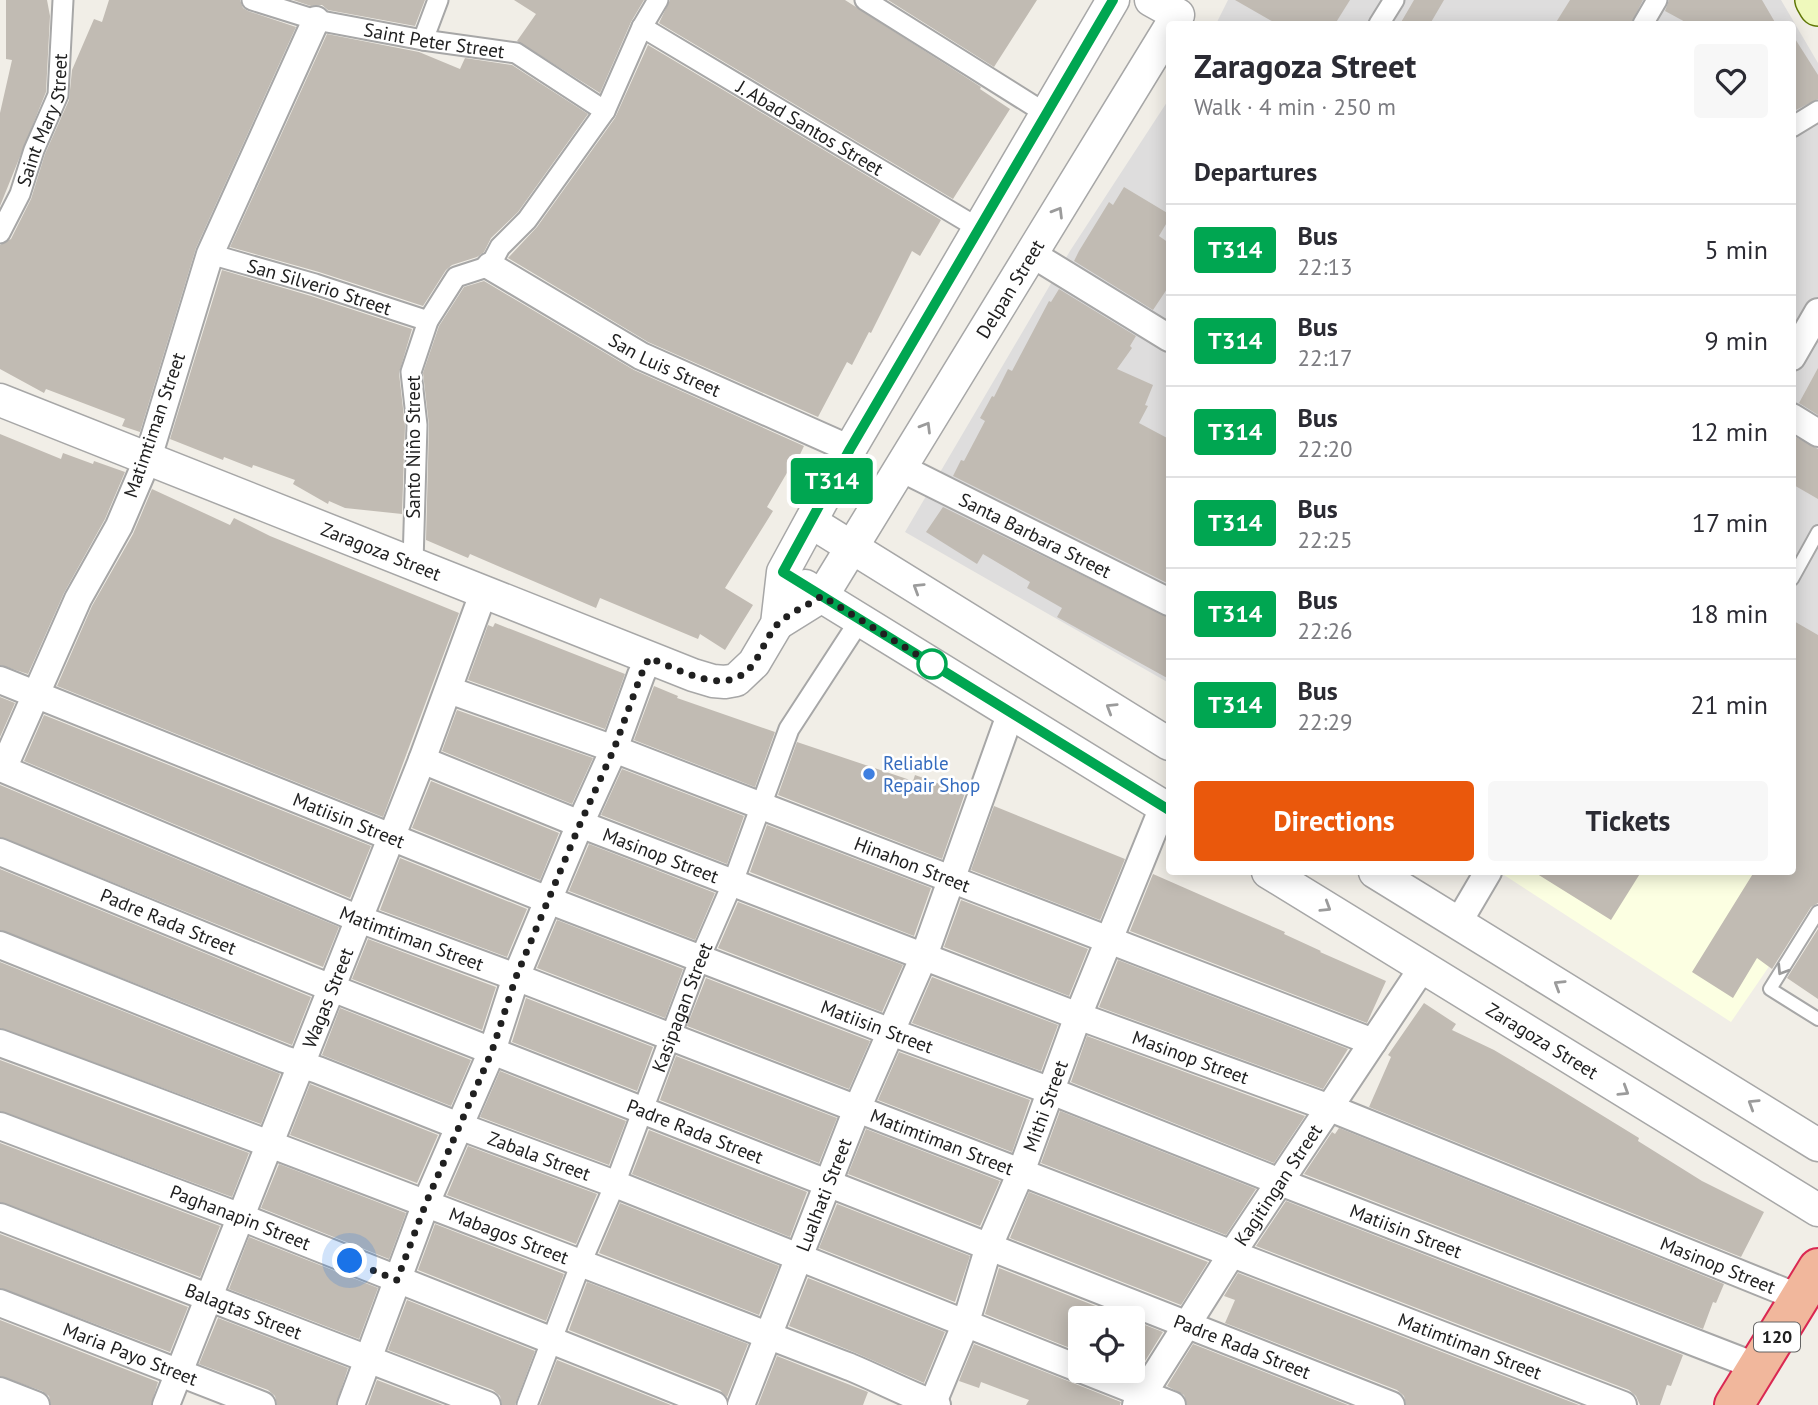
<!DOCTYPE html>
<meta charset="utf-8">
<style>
body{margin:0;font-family:"PT Sans",sans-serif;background:#f7f7f7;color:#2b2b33;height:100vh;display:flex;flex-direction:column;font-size:26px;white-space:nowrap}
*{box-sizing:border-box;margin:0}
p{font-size:23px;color:#7c7c81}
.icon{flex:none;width:38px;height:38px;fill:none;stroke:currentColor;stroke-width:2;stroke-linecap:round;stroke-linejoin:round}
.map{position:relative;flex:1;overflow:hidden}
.details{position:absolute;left:1166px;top:21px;width:630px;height:854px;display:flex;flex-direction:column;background:#fff;border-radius:7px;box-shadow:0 4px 18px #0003}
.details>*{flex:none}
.badge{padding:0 14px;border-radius:5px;font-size:24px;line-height:46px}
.tools{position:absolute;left:1068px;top:1306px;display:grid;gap:14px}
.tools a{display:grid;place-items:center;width:77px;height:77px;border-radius:7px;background:#fff;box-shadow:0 4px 18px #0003;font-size:35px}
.you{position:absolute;width:35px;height:35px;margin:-18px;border:5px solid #fff;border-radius:50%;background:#1a73e8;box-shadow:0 0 0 10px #1a73e833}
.map>.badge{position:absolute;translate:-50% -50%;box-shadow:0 0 0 4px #fff}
h2{padding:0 28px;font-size:26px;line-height:63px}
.round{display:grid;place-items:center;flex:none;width:74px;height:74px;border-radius:7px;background:#f7f7f7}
.summary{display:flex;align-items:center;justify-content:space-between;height:119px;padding:0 28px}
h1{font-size:33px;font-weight:700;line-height:52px}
.cta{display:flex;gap:14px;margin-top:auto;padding:14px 28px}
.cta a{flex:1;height:80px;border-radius:7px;background:#ea580c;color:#fff;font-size:28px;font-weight:700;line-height:80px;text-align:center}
.cta a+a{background:#f7f7f7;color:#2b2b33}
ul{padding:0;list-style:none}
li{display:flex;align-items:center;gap:21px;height:91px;padding:0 28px;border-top:2px solid #e1e1e2}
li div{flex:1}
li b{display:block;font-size:26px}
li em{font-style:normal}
li .badge{min-width:77px;font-weight:700;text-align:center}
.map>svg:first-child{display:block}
</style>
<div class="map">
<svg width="1818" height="1405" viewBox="0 0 1818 1405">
<rect width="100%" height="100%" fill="#f1eee7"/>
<path fill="#dedddd" d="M 1228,0 L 1781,0 L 1818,63 L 1818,669 L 1792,653 L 1792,24 L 1216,24 Z
M 1169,99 L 1169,683 L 905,532 L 1070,251 Z"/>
<path fill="#fcffe2" d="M 1507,872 L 1792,872 L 1818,895 L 1731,1022 L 1504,875 Z"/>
<path fill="#c1bbb3" d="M 6,0 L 47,0 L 50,16 L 46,92 L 0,206 L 0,113 L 12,60 L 6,59 Z
M 109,0 L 240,0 L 243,8 L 248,11 L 296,27 L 196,248 L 140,432 L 122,426 L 125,419 L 46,389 L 44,393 L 0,369 L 0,245 L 11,239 L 31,199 L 45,154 L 69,100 L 72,70 L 94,19 L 102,22 Z
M 293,0 L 425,0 L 415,26 L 328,10 L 322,5 L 311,6 Z
M 514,0 L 644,0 L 631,22 L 600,93 L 517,41 L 536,14 Z
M 670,0 L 845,0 L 981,87 L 980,89 L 1010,109 L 953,199 L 659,23 Z
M 888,0 L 1037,0 L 994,67 Z
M 1235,0 L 1350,0 L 1335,24 L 1277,24 Z
M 1414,0 L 1444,0 L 1430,24 L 1400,24 Z
M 1570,0 L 1643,0 L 1631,24 L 1555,24 Z
M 1669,0 L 1762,0 L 1776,24 L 1689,24 L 1665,11 Z
M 327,34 L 419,52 L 460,69 L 465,58 L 512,65 L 588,114 L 518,212 L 491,238 L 484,252 L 477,257 L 452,265 L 446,270 L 423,306 L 319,272 L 230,247 Z
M 1792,34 L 1818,75 L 1818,99 L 1796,110 L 1792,105 Z
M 648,45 L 941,220 L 920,256 L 912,251 L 871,333 L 869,332 L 852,365 L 847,362 L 818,417 L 648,342 L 508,258 L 537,227 L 615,118 Z
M 1124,187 L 1169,214 L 1169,219 L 1159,236 L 1169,243 L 1169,286 L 1153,310 L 1074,261 L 1079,251 L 1109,202 L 1113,205 Z
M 222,270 L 311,296 L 412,329 L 399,373 L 405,426 L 402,514 L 345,508 L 329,501 L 328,504 L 293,484 L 295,480 L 253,465 L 252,468 L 224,457 L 223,460 L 170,439 Z
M 484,281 L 634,370 L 804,446 L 794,467 L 791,466 L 767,507 L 773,511 L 725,588 L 753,605 L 725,650 L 700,634 L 698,639 L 600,598 L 596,608 L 470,554 L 468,558 L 426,540 L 429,425 L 423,373 L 439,326 L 464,287 Z
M 1059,289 L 1136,336 L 1130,346 L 1132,348 L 1117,369 L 1153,385 L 1145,405 L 1148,406 L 1139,423 L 1169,439 L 1169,584 L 953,476 L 961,460 L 964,461 L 985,421 L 980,418 L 992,396 L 994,397 L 1008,369 L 1012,371 L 1049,301 L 1051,302 Z
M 1818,368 L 1818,415 L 1799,403 Z
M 0,434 L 61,459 L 63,453 L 93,464 L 94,461 L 125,472 L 105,519 L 64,593 L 28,674 L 0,665 Z
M 1792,435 L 1818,449 L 1818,499 L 1792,484 Z
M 152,489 L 230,525 L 234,518 L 270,536 L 459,613 L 383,817 L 57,686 L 92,606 L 133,534 Z
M 943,507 L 1169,618 L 1169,679 L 1057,617 L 1062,608 L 1027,588 L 1030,582 L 983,554 L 977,564 L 926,532 Z
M 1792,620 L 1818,635 L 1818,903 L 1811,907 L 1772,969 L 1757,958 L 1733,998 L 1692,972 L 1754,872 L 1792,872 Z
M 495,623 L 625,674 L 605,729 L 468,680 L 488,625 L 493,627 Z
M 654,686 L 678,696 L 677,698 L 775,732 L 755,787 L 634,740 Z
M 0,697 L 15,703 L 0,737 Z
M 457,710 L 593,758 L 572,804 L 442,751 Z
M 44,715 L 371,846 L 350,898 L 24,761 Z
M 797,742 L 913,781 L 915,775 L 965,793 L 942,859 L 778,795 Z
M 622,769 L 744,816 L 727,864 L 601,815 Z
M 431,781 L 559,833 L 540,880 L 412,828 Z
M 0,785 L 339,927 L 323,967 L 0,837 Z
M 994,806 L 1125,859 L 1100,920 L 971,870 Z
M 767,825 L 931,888 L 914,936 L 750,872 Z
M 589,844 L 715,893 L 695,940 L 569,891 Z
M 400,858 L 527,909 L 507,957 L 380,910 Z
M 0,869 L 311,997 L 292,1045 L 0,930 Z
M 1534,872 L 1641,872 L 1611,920 Z
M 1153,874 L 1285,932 L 1284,934 L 1321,951 L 1320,952 L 1386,981 L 1367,1023 L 1130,931 Z
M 961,900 L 1088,949 L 1069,996 L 944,947 Z
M 738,902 L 903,965 L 882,1012 L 718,948 Z
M 557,920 L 683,969 L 665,1018 L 537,968 Z
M 1818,929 L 1818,999 L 1787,978 Z
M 368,939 L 496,987 L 482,1030 L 352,979 Z
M 1118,960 L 1348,1049 L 1323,1089 L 1099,1007 Z
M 0,962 L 280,1074 L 261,1124 L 0,1028 Z
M 932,977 L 1058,1025 L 1041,1071 L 912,1023 Z
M 706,978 L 870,1041 L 849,1089 L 687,1026 Z
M 526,998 L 653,1047 L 637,1091 L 512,1042 Z
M 1424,1003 L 1456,1024 L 1452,1030 L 1494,1050 L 1551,1084 L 1639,1138 L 1638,1141 L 1702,1181 L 1764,1212 L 1741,1257 L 1369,1107 L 1391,1057 L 1388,1055 Z
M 340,1008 L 471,1060 L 451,1106 L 322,1055 Z
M 1087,1036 L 1305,1116 L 1274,1163 L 1071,1082 Z
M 899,1052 L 1030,1100 L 1012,1152 L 878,1100 Z
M 676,1056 L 837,1118 L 819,1163 L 660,1100 Z
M 0,1060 L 249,1153 L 232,1197 L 0,1111 Z
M 500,1071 L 626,1121 L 609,1165 L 480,1117 Z
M 310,1084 L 438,1135 L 417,1183 L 290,1135 Z
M 1060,1111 L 1256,1189 L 1226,1235 L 1041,1163 Z
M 1339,1128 L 1724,1284 L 1716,1303 L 1713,1302 L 1703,1329 L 1304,1174 L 1332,1132 L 1335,1134 Z
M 866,1129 L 1000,1181 L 980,1226 L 848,1174 Z
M 649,1130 L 807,1192 L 790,1237 L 632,1174 Z
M 0,1143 L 220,1226 L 200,1277 L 0,1202 Z
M 468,1146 L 597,1194 L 576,1244 L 447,1195 Z
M 279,1164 L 406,1213 L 389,1259 L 261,1208 Z
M 1029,1192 L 1208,1262 L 1181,1305 L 1010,1238 Z
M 1286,1201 L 1683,1355 L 1671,1386 L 1667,1385 L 1660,1405 L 1640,1405 L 1636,1396 L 1629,1390 L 1256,1246 Z
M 620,1203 L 779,1266 L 759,1315 L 599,1253 Z
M 837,1204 L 970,1256 L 955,1302 L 819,1248 Z
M 435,1224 L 564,1274 L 546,1321 L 418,1270 Z
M 0,1234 L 188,1307 L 170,1352 L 0,1288 Z
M 249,1237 L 378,1288 L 359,1339 L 229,1289 Z
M 999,1268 L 1126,1318 L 1080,1318 L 1080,1352 L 985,1314 Z
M 1238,1273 L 1579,1405 L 1406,1405 L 1404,1396 L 1397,1390 L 1225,1323 L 1235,1300 L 1224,1296 Z
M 808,1278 L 945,1332 L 924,1383 L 856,1353 L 789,1326 Z
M 587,1282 L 748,1344 L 727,1397 L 720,1390 L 569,1330 Z
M 407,1300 L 535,1351 L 515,1405 L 502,1405 L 500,1396 L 493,1390 L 388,1350 Z
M 218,1318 L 348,1368 L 336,1405 L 277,1405 L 275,1396 L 268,1390 L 199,1364 Z
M 0,1320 L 158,1382 L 151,1405 L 51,1405 L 49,1396 L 42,1391 L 0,1376 Z
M 1132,1320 L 1163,1332 L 1137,1374 L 1127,1370 L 1132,1370 Z
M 974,1344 L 1121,1402 L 1120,1405 L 1026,1405 L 1029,1400 L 981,1382 L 979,1388 L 959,1381 Z
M 1193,1344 L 1348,1405 L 1187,1405 L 1184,1395 L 1167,1386 Z
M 777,1356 L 868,1392 L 863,1405 L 758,1405 Z
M 557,1360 L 671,1405 L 540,1405 Z
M 377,1380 L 443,1405 L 368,1405 Z"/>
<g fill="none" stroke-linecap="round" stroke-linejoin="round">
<g stroke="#a7a7a7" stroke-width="16">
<path id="service" d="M 1792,579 L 1818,532
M 1818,912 L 1770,989 L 1818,1019"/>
</g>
<g stroke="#a7a7a7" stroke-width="23">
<g id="pedestrian">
<path id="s1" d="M 252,0 L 316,20 L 423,40 L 516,53 L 605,111"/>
<path d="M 865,0 L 1045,113"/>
<path d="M 1379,24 L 1394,0"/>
<path d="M 1643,24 L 1657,0"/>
<path id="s2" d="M 642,27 L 978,228"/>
<path d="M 423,40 L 438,0"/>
<path d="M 1792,127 L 1818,111"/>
<path id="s3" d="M 0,233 L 20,194 L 34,150 L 58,95 L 63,0"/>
<path id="s4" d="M 210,254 L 315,284 L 428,321"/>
<path d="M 413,563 L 417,425 L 411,372 L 428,321 L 456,277 L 490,266 L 500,247 L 527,220 L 605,111 L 642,27 L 658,0"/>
<path id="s5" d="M 527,1405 L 581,1263 L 615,1184 L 700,958 L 733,882 L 789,729 L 860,620"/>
</g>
</g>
<g stroke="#a7a7a7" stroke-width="30">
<g id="minor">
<path id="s6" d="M 316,20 L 210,254 L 148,458 L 119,526 L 78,599 L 3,769 L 359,919 L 516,977 L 1623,1405"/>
<path d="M 1032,254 L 1169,338"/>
<path id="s7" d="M 490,266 L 641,356 L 850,449"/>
<path d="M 1792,357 L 1818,312"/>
<path d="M 1792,417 L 1818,433"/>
<path id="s8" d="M 901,468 L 1169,602"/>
<path id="s9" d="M 0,680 L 548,900 L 891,1032 L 1051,1091 L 1280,1182 L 1758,1367"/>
<path id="s10" d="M 449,690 L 614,749 L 1373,1042"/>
<path id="s11" d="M 422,760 L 580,824 L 1078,1016 L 1330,1108 L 1800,1298"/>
<path id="s12" d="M 0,852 L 309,979 L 1391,1405"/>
<path d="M 1458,923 L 1488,872"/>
<path id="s13" d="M 0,945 L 284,1059 L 318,1070 L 459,1126 L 615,1184 L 1080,1369"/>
<path id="s14" d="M 0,1043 C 285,1148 567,1258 850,1367 C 879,1379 907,1394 937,1405"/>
<path id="s15" d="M 0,1126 L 241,1217 L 714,1405"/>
<path id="s16" d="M 0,1217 L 487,1405"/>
<path id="s17" d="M 0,1303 L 262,1405"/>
<path d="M 1083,1370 L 1172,1405"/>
<path d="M 0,1391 L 36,1405"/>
<path id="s18" d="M 166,1405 L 422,760 L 484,591"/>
<path d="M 351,1405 L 426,1203 L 492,1051 L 516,977 L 580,824 L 614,749 L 641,675 L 649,658"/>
<path id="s19" d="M 741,1405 L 857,1109 L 924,956 L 1011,712"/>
<path id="s20" d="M 932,1405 L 965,1325 L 989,1246 L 1021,1172 L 1078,1016 L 1163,807"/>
<path id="s21" d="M 1136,1405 L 1231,1255 L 1423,967"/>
</g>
</g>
<g stroke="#a7a7a7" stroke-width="35">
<g id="tertiary">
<path d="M 1151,0 L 1178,15"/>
<path id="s22" d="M 0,400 L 693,675 L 713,681 L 725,682 L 736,680 L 754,663 L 777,624 L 783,572 L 850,449 L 1113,0"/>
<path d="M 811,522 L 1169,744"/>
<path d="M 805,586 L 1169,810"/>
<path id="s23" d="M 777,624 L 822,596 L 1169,29"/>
<path id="s24" d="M 1268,872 L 1818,1210"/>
<path d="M 1375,872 L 1818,1145"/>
</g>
</g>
<g stroke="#607806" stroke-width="40">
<path id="secondary" d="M 1814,0 L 1818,7"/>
</g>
<g stroke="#da2852" stroke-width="42">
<path id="trunk" d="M 1734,1405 L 1818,1268"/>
</g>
<use href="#service" stroke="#fff" stroke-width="12"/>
<use href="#pedestrian" stroke="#fff" stroke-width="19"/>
<use href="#minor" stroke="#fff" stroke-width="26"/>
<use href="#tertiary" stroke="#fff" stroke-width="32"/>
<use href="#secondary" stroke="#eff9bc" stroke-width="37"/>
<use href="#trunk" stroke="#f1b79c" stroke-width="38"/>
</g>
<defs><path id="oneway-chevron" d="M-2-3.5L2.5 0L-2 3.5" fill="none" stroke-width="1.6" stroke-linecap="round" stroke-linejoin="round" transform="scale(1.75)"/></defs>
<g stroke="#9b9b9b">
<use href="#oneway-chevron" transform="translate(1058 212) rotate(-59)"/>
<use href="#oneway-chevron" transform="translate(926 427) rotate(-59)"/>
<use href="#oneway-chevron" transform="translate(918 588) rotate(-148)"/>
<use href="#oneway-chevron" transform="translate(1111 708) rotate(-148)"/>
<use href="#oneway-chevron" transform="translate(1326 907) rotate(32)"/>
<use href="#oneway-chevron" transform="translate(1782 970) rotate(122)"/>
<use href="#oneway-chevron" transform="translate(1559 985) rotate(-148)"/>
<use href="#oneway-chevron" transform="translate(1624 1091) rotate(32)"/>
<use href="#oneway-chevron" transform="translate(1753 1104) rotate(-148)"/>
</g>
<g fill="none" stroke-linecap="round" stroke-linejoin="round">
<g stroke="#fff" stroke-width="16">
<path id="line" d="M 1113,0 L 850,449 L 783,572 L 1169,810"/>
</g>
<use href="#line" stroke="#00a651" stroke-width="10"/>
<path stroke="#202020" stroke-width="7" stroke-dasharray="0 12.6" d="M 350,1261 L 397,1280 L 426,1203 L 492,1051 L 516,977 L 580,824 L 614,749 L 641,675 L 649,658 C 682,670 728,700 754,663 C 762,651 767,637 776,626 C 785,615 810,604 822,596 L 932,664"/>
</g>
<circle fill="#fff" stroke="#00a651" stroke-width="3.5" cx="932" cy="664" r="14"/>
<circle fill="#3f7fe0" stroke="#fff" stroke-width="2.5" cx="869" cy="774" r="7"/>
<g text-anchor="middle" stroke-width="5" stroke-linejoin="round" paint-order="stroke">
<rect fill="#fff" stroke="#636363" stroke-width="2" x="1754" y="1322.5" width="46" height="29" rx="5"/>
<g font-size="18" font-weight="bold" fill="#202020">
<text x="1777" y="1343">120</text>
</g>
<g font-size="19" fill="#202020" stroke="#fff">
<text dy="7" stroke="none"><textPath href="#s1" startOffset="187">Saint Peter Street</textPath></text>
<text dy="7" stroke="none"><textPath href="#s3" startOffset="122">Saint Mary Street</textPath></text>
<text dy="7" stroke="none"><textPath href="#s2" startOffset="196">J. Abad Santos Street</textPath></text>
<text dy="7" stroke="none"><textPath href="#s4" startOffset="114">San Silverio Street</textPath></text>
<text dy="7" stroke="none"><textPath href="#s23" startOffset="413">Delpan Street</textPath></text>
<text dy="7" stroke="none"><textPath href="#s7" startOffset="201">San Luis Street</textPath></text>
<text transform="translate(154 425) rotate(-71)" y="7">Matimtiman Street</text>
<text transform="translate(413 447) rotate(-90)" y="7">Santo Niño Street</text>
<text dy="7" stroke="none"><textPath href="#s8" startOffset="150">Santa Barbara Street</textPath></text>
<text dy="7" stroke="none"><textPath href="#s22" startOffset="410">Zaragoza Street</textPath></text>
<text dy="7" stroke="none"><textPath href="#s9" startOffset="376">Matiisin Street</textPath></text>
<text dy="7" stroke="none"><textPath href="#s11" startOffset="257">Masinop Street</textPath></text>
<text dy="7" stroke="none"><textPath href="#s10" startOffset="495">Hinahon Street</textPath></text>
<text dy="7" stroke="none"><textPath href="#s12" startOffset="182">Padre Rada Street</textPath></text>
<text dy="7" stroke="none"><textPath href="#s6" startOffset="1256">Matimtiman Street</textPath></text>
<text dy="7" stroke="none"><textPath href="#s18" startOffset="438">Wagas Street</textPath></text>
<text dy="7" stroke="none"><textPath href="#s5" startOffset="427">Kasipagan Street</textPath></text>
<text dy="7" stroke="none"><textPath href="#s9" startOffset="943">Matiisin Street</textPath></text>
<text dy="7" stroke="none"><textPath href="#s24" startOffset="322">Zaragoza Street</textPath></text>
<text dy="7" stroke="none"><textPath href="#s11" startOffset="824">Masinop Street</textPath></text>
<text dy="7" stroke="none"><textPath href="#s20" startOffset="320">Mithi Street</textPath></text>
<text dy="7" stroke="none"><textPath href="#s12" startOffset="749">Padre Rada Street</textPath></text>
<text dy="7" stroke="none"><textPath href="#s6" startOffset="1824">Matimtiman Street</textPath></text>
<text dy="7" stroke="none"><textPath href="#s13" startOffset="579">Zabala Street</textPath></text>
<text dy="7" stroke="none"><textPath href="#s21" startOffset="262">Kagitingan Street</textPath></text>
<text dy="7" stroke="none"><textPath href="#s19" startOffset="226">Lualhati Street</textPath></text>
<text dy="7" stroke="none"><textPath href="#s15" startOffset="257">Paghanapin Street</textPath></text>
<text dy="7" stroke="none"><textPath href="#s9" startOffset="1510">Matiisin Street</textPath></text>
<text dy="7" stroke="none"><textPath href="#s14" startOffset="544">Mabagos Street</textPath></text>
<text dy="7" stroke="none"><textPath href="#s11" startOffset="1391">Masinop Street</textPath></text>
<text dy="7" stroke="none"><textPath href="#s16" startOffset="261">Balagtas Street</textPath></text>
<text dy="7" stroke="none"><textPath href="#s6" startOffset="2390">Matimtiman Street</textPath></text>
<text dy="7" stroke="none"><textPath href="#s12" startOffset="1337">Padre Rada Street</textPath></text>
<text dy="7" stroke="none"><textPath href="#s17" startOffset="140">Maria Payo Street</textPath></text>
</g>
<g font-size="19" fill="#366cbe" stroke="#fff" text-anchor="start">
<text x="883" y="770">Reliable<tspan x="883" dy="22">Repair Shop</tspan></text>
</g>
</g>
</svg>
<div class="tools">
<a><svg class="icon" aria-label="locate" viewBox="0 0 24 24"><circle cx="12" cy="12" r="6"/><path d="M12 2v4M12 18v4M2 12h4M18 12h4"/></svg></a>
</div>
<div class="you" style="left:350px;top:1261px"></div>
<b class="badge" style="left:832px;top:481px;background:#00a651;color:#fff">T314</b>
<section class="details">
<div class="summary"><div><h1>Zaragoza Street</h1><p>Walk · 4 min · 250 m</p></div><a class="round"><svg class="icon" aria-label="heart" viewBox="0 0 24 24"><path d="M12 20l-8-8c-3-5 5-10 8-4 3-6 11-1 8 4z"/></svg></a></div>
<h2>Departures</h2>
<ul>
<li><span class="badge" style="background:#00a651;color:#fff">T314</span><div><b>Bus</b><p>22:13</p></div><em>5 min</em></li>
<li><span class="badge" style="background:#00a651;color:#fff">T314</span><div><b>Bus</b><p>22:17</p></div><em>9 min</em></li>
<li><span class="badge" style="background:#00a651;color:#fff">T314</span><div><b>Bus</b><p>22:20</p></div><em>12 min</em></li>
<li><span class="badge" style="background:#00a651;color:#fff">T314</span><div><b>Bus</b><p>22:25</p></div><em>17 min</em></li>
<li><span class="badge" style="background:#00a651;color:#fff">T314</span><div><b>Bus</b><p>22:26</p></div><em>18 min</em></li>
<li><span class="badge" style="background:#00a651;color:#fff">T314</span><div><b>Bus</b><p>22:29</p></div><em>21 min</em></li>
</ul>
<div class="cta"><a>Directions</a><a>Tickets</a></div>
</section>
</div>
